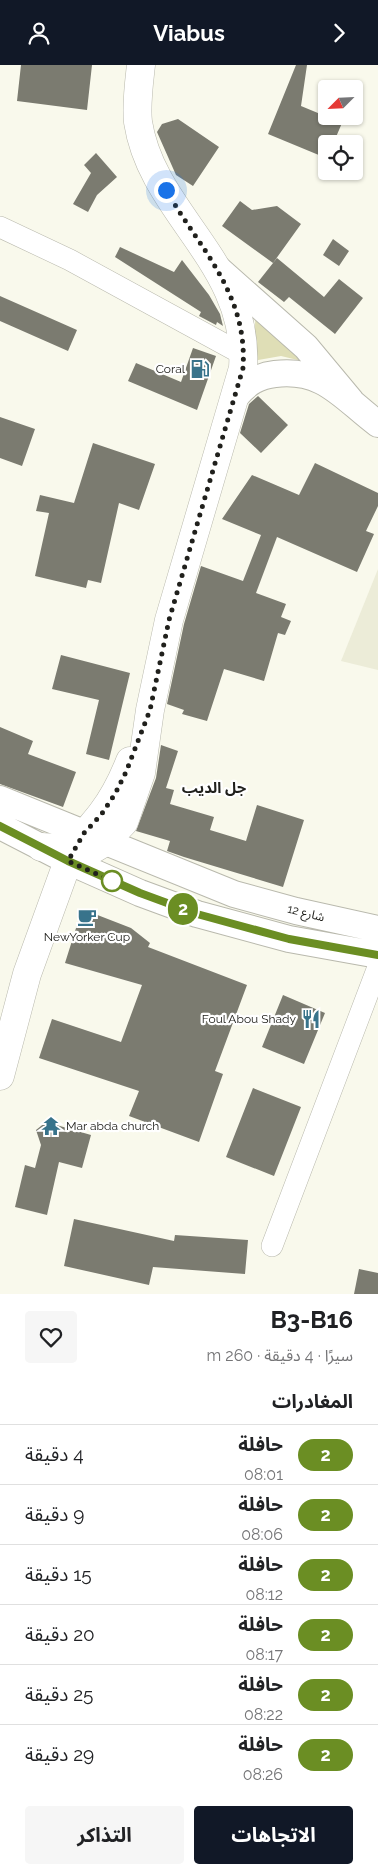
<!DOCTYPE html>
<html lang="ar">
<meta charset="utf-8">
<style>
body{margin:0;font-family:Raleway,"Noto Sans Arabic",sans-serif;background:#f6f6f6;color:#202124;direction:rtl;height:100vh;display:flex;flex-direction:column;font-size:19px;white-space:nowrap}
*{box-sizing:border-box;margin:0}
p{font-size:16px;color:#757577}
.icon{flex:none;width:28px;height:28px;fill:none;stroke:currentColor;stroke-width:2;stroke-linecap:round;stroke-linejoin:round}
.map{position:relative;height:1229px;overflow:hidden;direction:ltr}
.sheet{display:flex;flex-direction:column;background:#fff;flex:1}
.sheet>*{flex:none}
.badge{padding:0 10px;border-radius:16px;font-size:18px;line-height:32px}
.needle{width:32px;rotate:246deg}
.tools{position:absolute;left:318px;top:15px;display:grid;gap:10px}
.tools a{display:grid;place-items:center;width:45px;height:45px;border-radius:5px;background:#fff;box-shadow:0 1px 4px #0004;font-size:25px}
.you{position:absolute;width:25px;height:25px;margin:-12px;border:4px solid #fff;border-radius:50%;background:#1a73e8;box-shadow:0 0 0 8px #1a73e833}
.map>.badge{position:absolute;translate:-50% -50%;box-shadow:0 0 0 2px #fff}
h2{padding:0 25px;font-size:19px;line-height:45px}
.round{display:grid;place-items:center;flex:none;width:52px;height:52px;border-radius:5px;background:#f6f6f6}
.headline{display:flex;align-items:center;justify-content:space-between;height:85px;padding:0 25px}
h1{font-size:24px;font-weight:700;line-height:38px}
.action{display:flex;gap:10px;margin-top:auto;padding:10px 25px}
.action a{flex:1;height:58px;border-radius:5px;background:#111827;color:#fff;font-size:20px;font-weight:700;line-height:58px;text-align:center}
.action a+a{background:#f6f6f6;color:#202124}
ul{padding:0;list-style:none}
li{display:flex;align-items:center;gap:15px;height:60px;padding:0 25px;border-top:1px solid #e0e0e0}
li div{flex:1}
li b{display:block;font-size:19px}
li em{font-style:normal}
li .badge{min-width:55px;font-weight:700;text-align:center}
header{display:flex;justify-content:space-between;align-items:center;height:65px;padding:0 25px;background:#111827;color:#fff;font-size:22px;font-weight:700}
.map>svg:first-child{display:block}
</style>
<header><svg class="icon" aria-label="forward" viewBox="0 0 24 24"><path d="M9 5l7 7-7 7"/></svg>Viabus<svg class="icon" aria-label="person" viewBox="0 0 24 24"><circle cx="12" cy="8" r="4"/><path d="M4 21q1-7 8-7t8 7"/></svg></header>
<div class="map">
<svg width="378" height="1229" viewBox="0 0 378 1229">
<rect width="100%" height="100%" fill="#f9f9ec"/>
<path fill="#ececd8" d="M 378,504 L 378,605 L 341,596 Z"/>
<path fill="#dfdeb6" d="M 256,243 L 302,296 L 281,291 L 253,296 Z"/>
<path fill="#7b7b70" d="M 21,0 L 92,0 L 87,45 L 17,36 Z
M 296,0 L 307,0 L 301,41 L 342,58 L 333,79 L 326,79 L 326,93 L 268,69 Z
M 178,54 L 219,82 L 193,121 L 176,110 L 157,67 L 162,59 Z
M 96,88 L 117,112 L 97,130 L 88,147 L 73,139 L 91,108 L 84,100 Z
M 240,136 L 252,145 L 277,141 L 301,159 L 273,198 L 222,161 Z
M 333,174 L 349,186 L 339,201 L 323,190 Z
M 120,182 L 174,207 L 182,195 L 209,230 L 220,249 L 223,261 L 217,257 L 216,260 L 199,251 L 201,247 L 115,192 Z
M 277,193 L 324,232 L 339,214 L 363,233 L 335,269 L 289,232 L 284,237 L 258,217 Z
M 0,231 L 77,265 L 68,286 L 0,256 Z
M 193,283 L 216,291 L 197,345 L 128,316 L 136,298 L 181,317 Z
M 258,331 L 288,360 L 261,388 L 240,368 L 249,339 Z
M 0,352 L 35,364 L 22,401 L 0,393 Z
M 93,378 L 155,399 L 139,445 L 119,438 L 101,518 L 88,515 L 86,523 L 35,511 L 49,448 L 36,446 L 40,430 L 74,438 Z
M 315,398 L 378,428 L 378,441 L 366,466 L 374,469 L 357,507 L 277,472 L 256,528 L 286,539 L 281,552 L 291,556 L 285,570 L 278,568 L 264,616 L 224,604 L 207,656 L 182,649 L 184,645 L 167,639 L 184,559 L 201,501 L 243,516 L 261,470 L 222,454 L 252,410 L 299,430 Z
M 61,590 L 130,608 L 109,695 L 86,689 L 99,635 L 52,624 Z
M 0,662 L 33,676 L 28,689 L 76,707 L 63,742 L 0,719 Z
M 161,680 L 178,686 L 166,723 L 174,725 L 170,739 L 214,752 L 210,765 L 246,776 L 257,740 L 304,755 L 283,822 L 184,792 L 167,786 L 170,776 L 136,766 L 156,713 Z
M 82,844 L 131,863 L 150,878 L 148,882 L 247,920 L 215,1006 L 223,1009 L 199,1077 L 129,1051 L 139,1026 L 39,993 L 52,954 L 121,977 L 142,920 L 65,898 Z
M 283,930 L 325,948 L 304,999 L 262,982 Z
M 253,1023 L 301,1042 L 274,1111 L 226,1092 Z
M 46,1057 L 91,1070 L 82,1103 L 59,1097 L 47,1150 L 15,1142 L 25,1100 L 35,1103 L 41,1080 L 36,1065 Z
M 74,1154 L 174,1176 L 175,1170 L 248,1175 L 245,1209 L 153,1202 L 149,1220 L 64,1201 Z
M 359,1204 L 378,1208 L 378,1229 L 354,1229 Z"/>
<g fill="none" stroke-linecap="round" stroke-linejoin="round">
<g stroke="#b9b9ad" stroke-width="22">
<path id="minor" d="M 0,162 L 70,195 L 244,290
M 272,1181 L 378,902"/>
</g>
<g stroke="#b9b9ad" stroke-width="28">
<path id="tertiary" d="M 217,203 L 306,282 L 351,336
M 236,331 C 247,318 258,311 275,309 C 324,303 343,333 378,359
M 0,734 L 234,829 L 296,846 L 378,864
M 0,761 L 68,796 L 140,828 L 197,849 L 289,874 L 378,890"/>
</g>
<g stroke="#b9b9ad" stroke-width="29">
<path id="secondary" d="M 41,782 L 87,785 L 95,783 L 105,777 L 124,757 L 141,708 L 150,645 L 169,555 L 243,303 C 250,198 152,149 138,57 C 136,39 139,18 141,0
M 68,796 C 76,776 90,764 102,748 C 114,732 123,714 130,696"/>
</g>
<g stroke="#b9b9ad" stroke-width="29">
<path id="motorway" d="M 0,1011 L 27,909 L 68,796"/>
</g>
<use href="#minor" stroke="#fff" stroke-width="21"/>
<use href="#tertiary" stroke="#fff" stroke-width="26"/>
<use href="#secondary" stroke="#fff" stroke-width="28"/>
<use href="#motorway" stroke="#fff" stroke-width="28"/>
</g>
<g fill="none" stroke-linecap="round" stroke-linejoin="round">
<g stroke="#fff" stroke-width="11">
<path id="line" d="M 0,761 L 68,796 L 140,828 L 197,849 L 289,874 L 378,890"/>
</g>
<use href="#line" stroke="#6b8e23" stroke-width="8"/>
<path stroke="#20201c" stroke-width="5" stroke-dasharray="0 9" d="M 112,816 L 68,796 L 84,768 L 101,750 L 115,729 L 126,707 L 150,645 L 169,555 L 243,303 C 248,229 200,184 166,125"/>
</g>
<defs>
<g id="fuel-bare" transform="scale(1.5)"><path d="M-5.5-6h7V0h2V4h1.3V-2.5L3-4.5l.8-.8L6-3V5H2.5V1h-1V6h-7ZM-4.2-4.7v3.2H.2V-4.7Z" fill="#38738b" stroke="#fff" stroke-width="2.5" paint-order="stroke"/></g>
<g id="cafe-bare" transform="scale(1.5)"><path d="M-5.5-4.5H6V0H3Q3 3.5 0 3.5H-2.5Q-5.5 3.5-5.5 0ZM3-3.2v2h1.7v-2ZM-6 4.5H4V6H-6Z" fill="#38738b" stroke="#fff" stroke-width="2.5" paint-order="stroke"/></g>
<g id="restaurant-bare" transform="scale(1.5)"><path d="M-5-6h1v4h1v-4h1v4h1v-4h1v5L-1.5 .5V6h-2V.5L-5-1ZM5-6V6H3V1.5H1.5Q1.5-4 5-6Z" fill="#38738b" stroke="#fff" stroke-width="2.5" paint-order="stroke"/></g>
<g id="temple-bare" transform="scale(1.5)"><path d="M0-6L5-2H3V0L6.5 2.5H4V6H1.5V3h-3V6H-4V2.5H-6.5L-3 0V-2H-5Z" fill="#38738b" stroke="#fff" stroke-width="2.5" paint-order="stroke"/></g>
</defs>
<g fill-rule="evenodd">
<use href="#fuel-bare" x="200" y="304"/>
<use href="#cafe-bare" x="87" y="852"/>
<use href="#restaurant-bare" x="311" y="954"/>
<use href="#temple-bare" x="51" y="1061"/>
</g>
<circle fill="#fff" stroke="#6b8e23" stroke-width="2.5" cx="112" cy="816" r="10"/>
<g text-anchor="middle" stroke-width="4.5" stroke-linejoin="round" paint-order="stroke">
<g font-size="12" fill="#20201c" stroke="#fff" text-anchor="end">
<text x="185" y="308">Coral</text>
<text x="87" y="876" text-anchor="middle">NewYorker Cup</text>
<text x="296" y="958">Foul Abou Shady</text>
<text x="66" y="1065" text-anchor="start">Mar abda church</text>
</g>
<g font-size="12" fill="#20201c" stroke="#fff">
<text transform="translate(306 848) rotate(14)" y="4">شارع 12</text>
</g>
<g font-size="15" font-weight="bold" fill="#20201c" stroke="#fff">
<text x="214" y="728">جل الديب</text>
</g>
</g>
</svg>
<div class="tools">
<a><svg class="needle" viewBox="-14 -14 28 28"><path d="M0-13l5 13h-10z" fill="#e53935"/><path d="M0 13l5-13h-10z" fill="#757577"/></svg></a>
<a><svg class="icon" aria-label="locate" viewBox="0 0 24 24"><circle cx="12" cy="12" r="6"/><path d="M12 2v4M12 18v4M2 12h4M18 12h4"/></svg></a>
</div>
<div class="you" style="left:166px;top:125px"></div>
<b class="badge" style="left:183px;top:844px;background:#6b8e23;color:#fff">2</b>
</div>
<section class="sheet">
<div class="headline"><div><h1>B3-B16</h1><p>سيرًا · 4 دقيقة · 260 m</p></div><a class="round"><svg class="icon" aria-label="heart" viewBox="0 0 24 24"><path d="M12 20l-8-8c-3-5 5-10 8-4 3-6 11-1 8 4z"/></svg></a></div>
<h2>المغادرات</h2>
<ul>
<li><span class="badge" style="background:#6b8e23;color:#fff">2</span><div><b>حافلة</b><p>08:01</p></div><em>4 دقيقة</em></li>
<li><span class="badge" style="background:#6b8e23;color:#fff">2</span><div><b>حافلة</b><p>08:06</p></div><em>9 دقيقة</em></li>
<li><span class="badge" style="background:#6b8e23;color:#fff">2</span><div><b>حافلة</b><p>08:12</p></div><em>15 دقيقة</em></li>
<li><span class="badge" style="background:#6b8e23;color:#fff">2</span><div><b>حافلة</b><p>08:17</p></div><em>20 دقيقة</em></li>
<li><span class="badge" style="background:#6b8e23;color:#fff">2</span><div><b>حافلة</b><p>08:22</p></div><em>25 دقيقة</em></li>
<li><span class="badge" style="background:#6b8e23;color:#fff">2</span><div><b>حافلة</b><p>08:26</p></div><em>29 دقيقة</em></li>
</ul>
<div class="action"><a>الاتجاهات</a><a>التذاكر</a></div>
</section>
